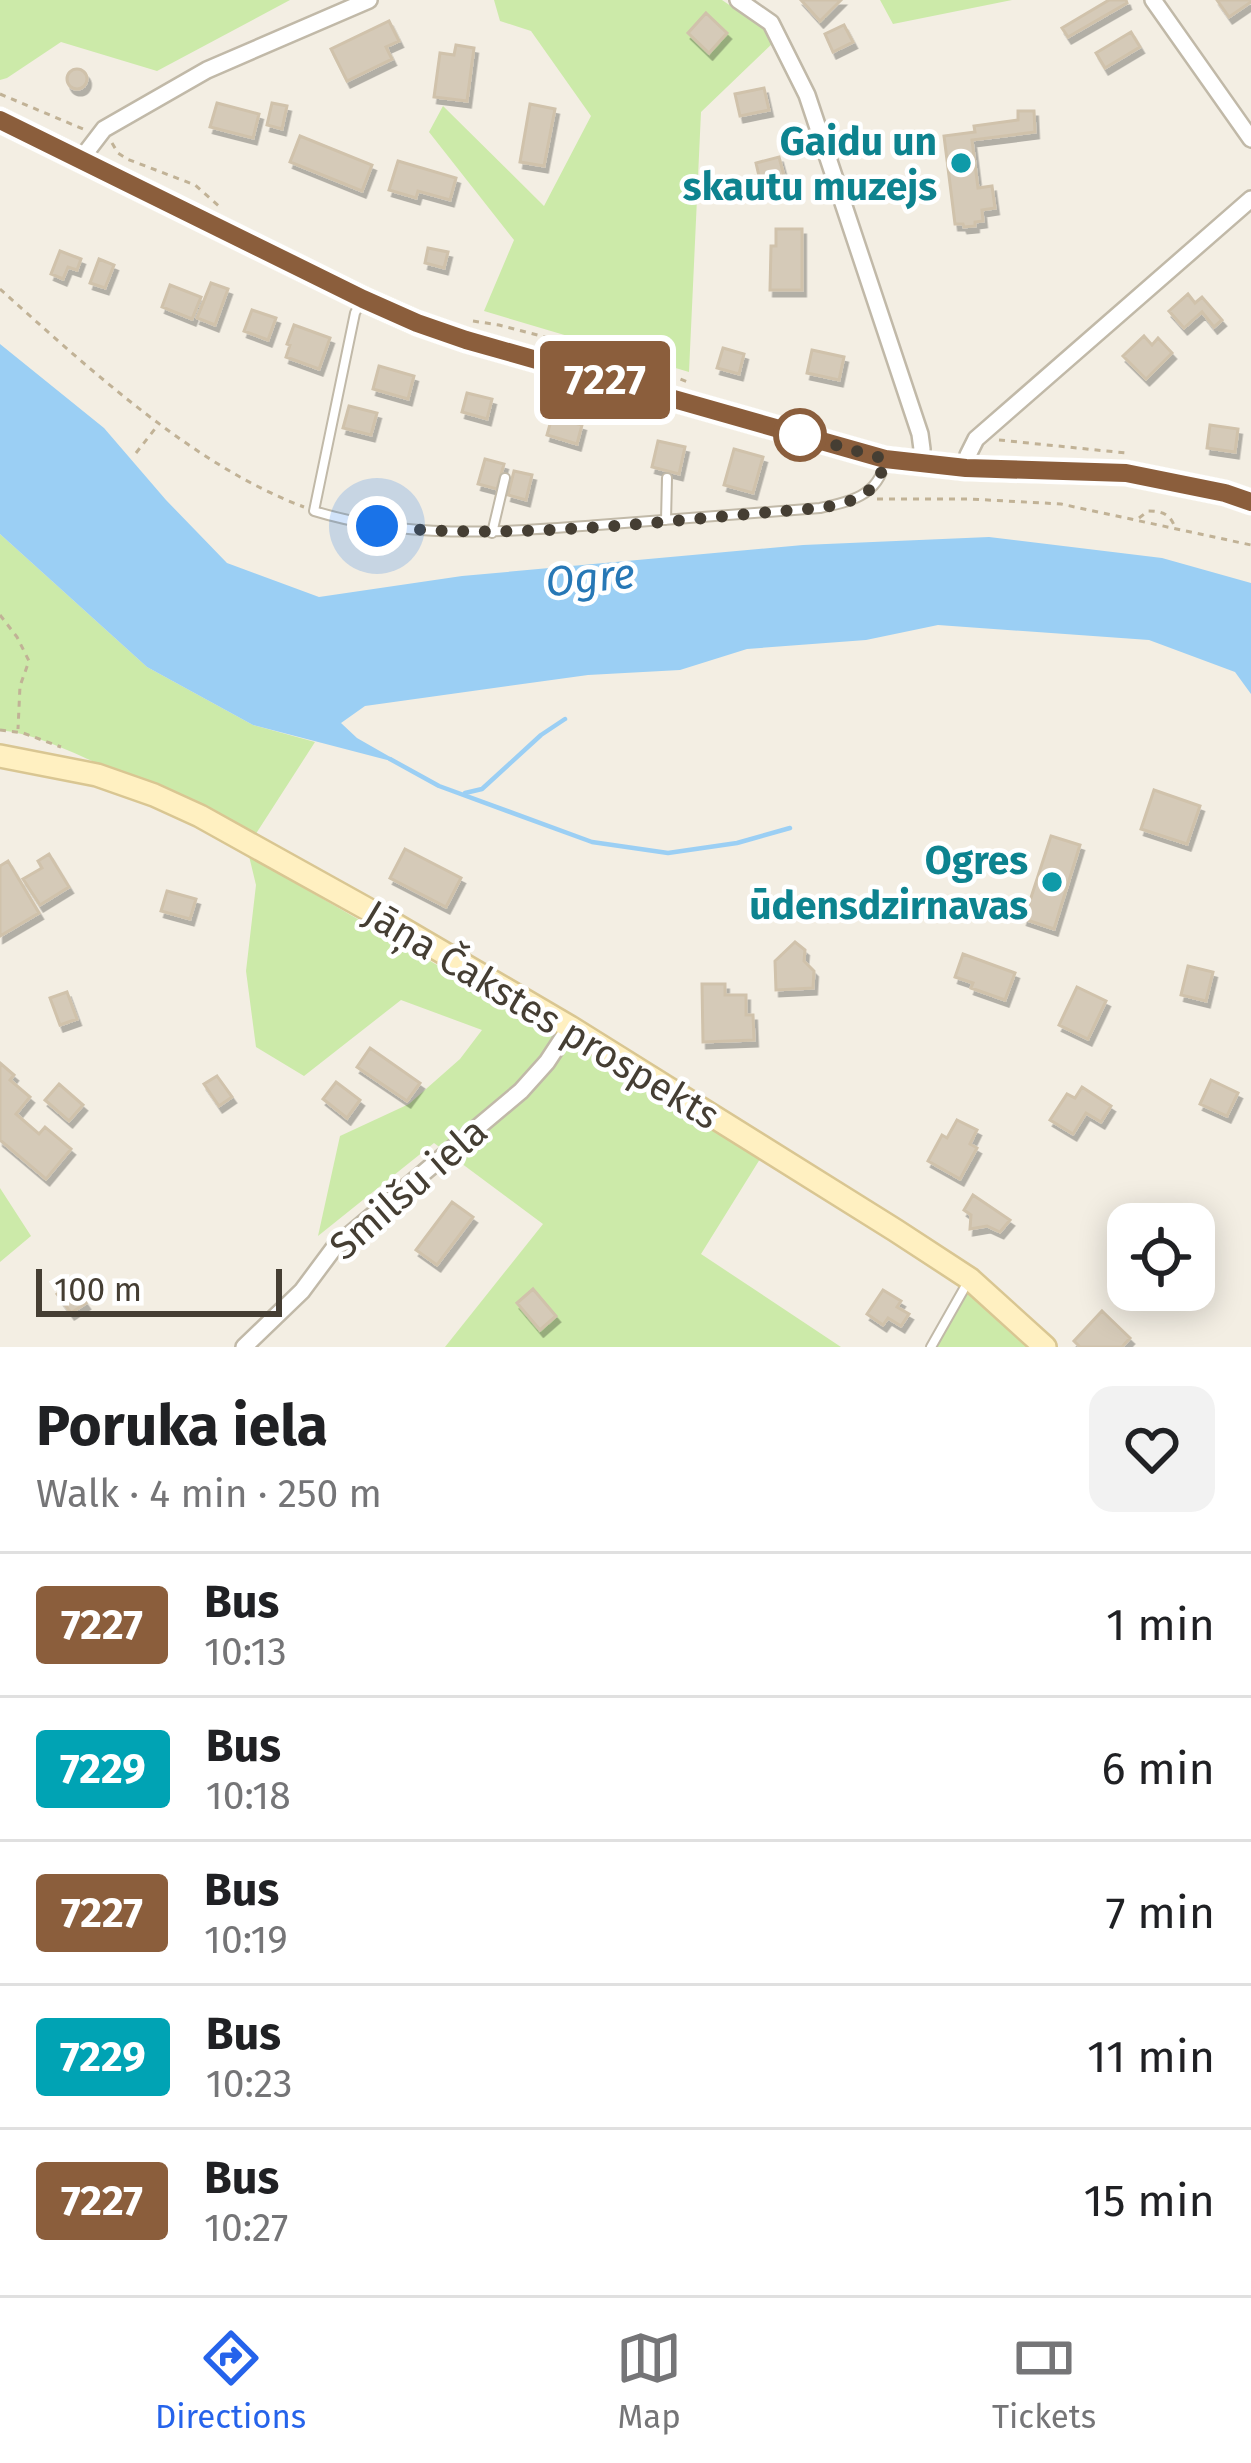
<!DOCTYPE html>
<meta charset="utf-8">
<style>
body{margin:0;font-family:"Fira Sans",sans-serif;background:#f2f2f2;color:#202124;height:100vh;display:flex;flex-direction:column;font-size:45px;white-space:nowrap}
*{box-sizing:border-box;margin:0}
p{font-size:39px;color:#757577}
.icon{flex:none;width:66px;height:66px;fill:none;stroke:currentColor;stroke-width:2;stroke-linecap:round;stroke-linejoin:round}
.map{position:relative;height:1347px;overflow:hidden}
.drawer{display:flex;flex-direction:column;background:#fff;flex:1}
.drawer>*{flex:none}
.badge{padding:0 24px;border-radius:9px;font-size:42px;line-height:78px}
.tools{position:absolute;left:1107px;top:1203px;display:grid;gap:24px}
.tools a{display:grid;place-items:center;width:108px;height:108px;border-radius:24px;background:#fff;box-shadow:0 6px 30px #0003;font-size:60px}
.scale{position:absolute;left:36px;bottom:30px;width:246px;box-sizing:border-box;padding-left:12px;border:6px solid #453e33;border-top:0;font-size:33px;line-height:42px;white-space:nowrap;color:#453e33;-webkit-text-stroke:9px #fff;paint-order:stroke}
.you{position:absolute;width:60px;height:60px;margin:-30px;border:9px solid #fff;border-radius:50%;background:#1a73e8;box-shadow:0 0 0 18px #1a73e833}
.map>.badge{position:absolute;translate:-50% -50%;box-shadow:0 0 0 6px #fff}
.round{display:grid;place-items:center;flex:none;width:126px;height:126px;border-radius:24px;background:#f2f2f2}
.head{display:flex;align-items:center;justify-content:space-between;height:204px;padding:0 36px}
h1{font-size:57px;font-weight:700;line-height:90px}
ul{padding:0;list-style:none}
li{display:flex;align-items:center;gap:36px;height:144px;padding:0 36px;border-top:3px solid #e0e0e0}
li div{flex:1}
li b{display:block;font-size:45px}
li em{font-style:normal}
li .badge{min-width:132px;font-weight:700;text-align:center}
.menu{display:flex;justify-content:space-around;align-items:center;height:168px;border-top:3px solid #e0e0e0;background:#fff;font-size:33px;color:#757577}
.menu a{display:grid;justify-items:center;gap:6px}
.menu .selected{color:#2563eb}
.map>svg:first-child{display:block}
</style>
<div class="map">
<svg width="1251" height="1347" viewBox="0 0 1251 1347">
<defs>
<filter id="shadow"><feDropShadow dx="3.5" dy="6" stdDeviation="0" flood-color="#0004"/></filter>
</defs>
<rect width="100%" height="100%" fill="#f3eee3"/>
<path fill="#cceaa9" d="M 0,0 L 290,0 L 157,71 L 61,42 L 7,78 L 0,80 Z
M 494,0 L 722,0 L 778,38 L 701,112 L 689,372 L 484,311 L 514,240 L 429,132 L 443,106 L 544,206 L 591,116 L 531,31 L 500,21 Z
M 880,0 L 1012,0 L 893,24 Z
M 0,534 L 147,667 L 253,725 L 315,742 L 250,843 L 97,775 L 99,764 C 67,750 35,734 0,730 Z
M 249,856 L 563,1038 L 760,1159 L 701,1254 L 841,1347 L 445,1347 L 543,1224 L 434,1143 L 318,1236 L 340,1136 L 409,1104 L 460,1059 L 482,1030 L 401,1000 L 304,1076 L 256,1047 L 246,971 L 256,885 Z
M 0,1188 L 31,1236 L 0,1262 Z
M 964,1287 L 1030,1347 L 931,1347 Z"/>
<path fill="#9bcff4" d="M 0,344 L 104,428 L 166,500 L 227,563 L 319,597 L 462,576 L 803,545 L 989,537 L 1162,558 L 1251,583 L 1251,694 L 1235,672 L 1149,640 L 938,625 L 866,640 L 747,649 L 680,670 L 588,675 L 365,706 L 341,723 L 357,738 L 392,758 L 391,761 L 253,725 L 147,667 L 0,534 Z"/>
<g fill="none" stroke-linecap="round" stroke-linejoin="round">
<path stroke="#9bcff4" stroke-width="4.5" d="M 390,759 L 439,786 L 592,842 L 668,853 L 737,843 L 790,828
M 465,793 L 482,789 L 541,735 L 565,719"/>
</g>
<path fill="#d5cab8" stroke="#d0c2ab" stroke-width="3" filter="url(#shadow)" d="M 801,0 L 841,0 L 820,21 Z
M 1109,0 L 1126,0 L 1127,3 L 1068,37 L 1062,28 Z
M 1217,0 L 1251,0 L 1251,2 L 1229,17 Z
M 706,13 L 727,33 L 709,53 L 688,33 Z
M 389,21 L 399,41 L 386,47 L 392,59 L 347,81 L 331,49 Z
M 844,25 L 853,42 L 833,52 L 825,34 Z
M 1131,32 L 1140,47 L 1105,68 L 1096,53 Z
M 456,45 L 474,48 L 467,101 L 434,97 L 440,53 L 454,55 Z
M67 79a10 10 0 1 1 20 0a10 10 0 1 1-20 0Z
M 764,88 L 769,110 L 740,116 L 735,94 Z
M 217,103 L 259,114 L 253,138 L 210,127 Z
M 272,103 L 287,106 L 282,129 L 267,125 Z
M 530,104 L 555,109 L 544,166 L 520,162 Z
M 1018,111 L 1034,111 L 1035,132 L 972,140 L 978,188 L 992,186 L 995,208 L 982,210 L 983,221 L 975,222 L 975,226 L 964,227 L 963,224 L 955,224 L 944,136 L 975,132 L 974,126 L 1018,120 Z
M 300,136 L 372,165 L 362,191 L 290,162 Z
M 779,157 L 786,183 L 762,189 L 756,163 Z
M 398,161 L 456,178 L 450,200 L 418,191 L 416,198 L 389,190 Z
M 776,229 L 802,229 L 802,290 L 770,290 L 771,246 L 776,246 Z
M 428,248 L 448,252 L 444,268 L 425,263 Z
M 60,251 L 81,259 L 77,270 L 68,267 L 63,279 L 51,274 Z
M 99,259 L 114,265 L 105,288 L 90,283 Z
M 211,283 L 228,289 L 215,325 L 197,318 Z
M 170,285 L 201,297 L 192,319 L 162,307 Z
M 1188,294 L 1195,303 L 1202,297 L 1222,320 L 1214,327 L 1202,312 L 1184,328 L 1169,311 Z
M 252,310 L 276,318 L 268,340 L 244,331 Z
M 294,325 L 330,338 L 319,369 L 286,357 L 290,345 L 287,344 Z
M 1144,336 L 1152,345 L 1158,338 L 1172,353 L 1146,379 L 1123,356 Z
M 723,348 L 744,354 L 739,374 L 717,368 Z
M 812,350 L 844,357 L 839,380 L 807,373 Z
M 379,366 L 414,376 L 408,399 L 373,389 Z
M 467,393 L 492,399 L 487,419 L 462,412 Z
M 349,406 L 377,413 L 371,435 L 343,428 Z
M 552,417 L 582,425 L 577,444 L 547,435 Z
M 1210,425 L 1238,429 L 1235,452 L 1207,448 Z
M 658,441 L 685,447 L 679,474 L 652,467 Z
M 734,449 L 763,457 L 753,493 L 724,485 Z
M 485,459 L 504,464 L 497,489 L 478,484 Z
M 514,471 L 532,475 L 526,500 L 508,495 Z
M 1154,790 L 1200,806 L 1187,844 L 1141,829 Z
M 1051,836 L 1080,845 L 1054,929 L 1024,919 Z
M 405,849 L 461,878 L 446,907 L 390,878 Z
M 49,854 L 69,887 L 40,905 L 23,879 L 42,868 L 38,861 Z
M 8,861 L 39,913 L 0,936 L 0,866 Z
M 167,891 L 196,899 L 190,919 L 161,911 Z
M 795,942 L 805,950 L 804,961 L 814,971 L 813,988 L 776,990 L 775,961 Z
M 963,954 L 1015,973 L 1005,1000 L 971,988 L 973,983 L 955,977 Z
M 1188,966 L 1213,972 L 1206,1001 L 1181,995 Z
M 702,984 L 725,984 L 725,995 L 746,995 L 746,1015 L 753,1015 L 754,1040 L 703,1042 Z
M 1077,987 L 1106,1001 L 1088,1039 L 1059,1025 Z
M 67,992 L 77,1019 L 60,1025 L 50,998 Z
M 370,1048 L 420,1083 L 407,1101 L 357,1067 Z
M 0,1063 L 14,1075 L 10,1080 L 30,1097 L 16,1114 L 39,1134 L 45,1127 L 71,1149 L 46,1179 L 0,1140 Z
M 217,1076 L 232,1097 L 219,1106 L 204,1084 Z
M 1211,1080 L 1238,1093 L 1227,1116 L 1200,1104 Z
M 336,1082 L 360,1100 L 347,1118 L 323,1099 Z
M 59,1084 L 83,1105 L 69,1121 L 45,1100 Z
M 1082,1087 L 1111,1106 L 1101,1122 L 1086,1113 L 1073,1134 L 1050,1120 L 1067,1094 L 1075,1098 Z
M 957,1120 L 977,1130 L 970,1144 L 977,1148 L 960,1179 L 928,1161 L 942,1135 L 947,1138 Z
M 973,1195 L 1010,1220 L 1000,1232 L 987,1226 L 970,1229 L 971,1215 L 964,1210 Z
M 452,1202 L 473,1217 L 437,1265 L 416,1250 Z
M 72,1283 L 86,1303 L 71,1313 L 57,1294 Z
M 533,1289 L 556,1316 L 540,1330 L 517,1303 Z
M 883,1290 L 901,1301 L 897,1307 L 909,1314 L 901,1326 L 888,1318 L 883,1325 L 867,1314 Z
M 1102,1311 L 1130,1338 L 1122,1347 L 1080,1347 L 1074,1341 Z"/>
<g fill="none" stroke-linecap="round" stroke-linejoin="round">
<g stroke="#c1b9a8" stroke-width="12">
<path id="lane" d="M 362,300 L 355,313 L 314,511 C 408,540 502,532 598,525 C 672,520 746,514 820,508 C 849,502 878,496 885,462
M 666,520 L 667,478
M 492,533 L 505,478
M 931,1347 L 969,1280"/>
</g>
<g stroke="#c1b9a8" stroke-width="20">
<path id="street" d="M 738,0 L 771,23 L 807,95 L 920,434 L 922,449 L 917,463
M 1153,0 L 1251,139
M 81,159 L 104,129 L 207,70 L 369,0
M 966,468 L 968,455 L 976,439 L 1251,199
M 244,1347 L 302,1291 L 334,1248 L 521,1091 L 547,1062 L 570,1027"/>
</g>
<g stroke="#d9c692" stroke-width="26">
<path id="secondary" d="M 0,120 L 363,299 L 417,323 L 466,340 L 885,459 L 966,468 L 1126,473 L 1225,493 L 1251,502
M 0,756 L 97,775 L 154,795 L 200,816 L 396,925 L 570,1027 L 895,1230 L 970,1279 L 1045,1347"/>
</g>
<path stroke="#c1b296" stroke-width="3" stroke-dasharray="6 6" stroke-linecap="butt" d="M 0,94 L 83,129
M 112,143 L 118,153 L 127,159 L 195,185 L 220,207
M 0,289 C 87,367 194,466 304,507
M 473,321 L 499,325 L 626,358 L 688,382
M 999,440 L 1126,453
M 136,453 L 158,425
M 877,499 L 970,499 L 1061,504 L 1251,545
M 1139,518 L 1148,511 C 1160,511 1169,513 1174,525
M 0,615 L 17,637 L 29,661 L 20,686 L 18,729
M 0,730 L 23,733 L 61,747"/>
<use href="#lane" stroke="#fff" stroke-width="8"/>
<use href="#street" stroke="#fff" stroke-width="15"/>
<use href="#secondary" stroke="#fff0c1" stroke-width="21"/>
</g>
<g fill="none" stroke-linecap="round" stroke-linejoin="round">
<g stroke="#fff" stroke-width="27">
<path id="line" d="M 0,120 L 363,299 L 417,323 L 466,340 L 885,459 L 966,468 L 1126,473 L 1225,493 L 1251,502"/>
</g>
<use href="#line" stroke="#8b5e3c" stroke-width="18"/>
<path stroke="#453e33" stroke-width="12" stroke-dasharray="0 21.6" d="M 377,526 C 523,542 674,519 820,508 C 852,502 878,497 885,459 L 800,435"/>
</g>
<g fill="#0f9aa8" stroke="#fff" stroke-width="4.5">
<circle cx="961" cy="163" r="12"/>
<circle cx="1052" cy="882" r="12"/>
</g>
<circle fill="#fff" stroke="#8b5e3c" stroke-width="6" cx="800" cy="435" r="24"/>
<g text-anchor="middle" stroke-width="9" stroke-linejoin="round" paint-order="stroke">
<g font-size="39" font-weight="bold" fill="#0d838f" stroke="#fff" text-anchor="end">
<text x="937" y="155">Gaidu un<tspan x="937" dy="45">skautu muzejs</tspan></text>
<text x="1028" y="874">Ogres<tspan x="1028" dy="45">ūdensdzirnavas</tspan></text>
</g>
<g font-size="39" fill="#453e33" stroke="#fff">
<text transform="translate(542 1014) rotate(31)" y="14">Jāņa Čakstes prospekts</text>
<text transform="translate(408 1188) rotate(-41)" y="14">Smilšu iela</text>
</g>
<g font-size="42" font-style="italic" fill="#2778b6" stroke="#fff">
<text transform="translate(590 577) rotate(-6)" y="15">Ogre</text>
</g>
</g>
</svg>
<div class="tools">
<a><svg class="icon" aria-label="locate" viewBox="0 0 24 24"><circle cx="12" cy="12" r="6"/><path d="M12 2v4M12 18v4M2 12h4M18 12h4"/></svg></a>
</div>
<div class="scale">100 m</div>
<div class="you" style="left:377px;top:526px"></div>
<b class="badge" style="left:605px;top:380px;background:#8b5e3c;color:#fff">7227</b>
</div>
<section class="drawer">
<div class="head"><div><h1>Poruka iela</h1><p>Walk · 4 min · 250 m</p></div><a class="round"><svg class="icon" aria-label="heart" viewBox="0 0 24 24"><path d="M12 20l-8-8c-3-5 5-10 8-4 3-6 11-1 8 4z"/></svg></a></div>
<ul>
<li><span class="badge" style="background:#8b5e3c;color:#fff">7227</span><div><b>Bus</b><p>10:13</p></div><em>1 min</em></li>
<li><span class="badge" style="background:#00a3b4;color:#fff">7229</span><div><b>Bus</b><p>10:18</p></div><em>6 min</em></li>
<li><span class="badge" style="background:#8b5e3c;color:#fff">7227</span><div><b>Bus</b><p>10:19</p></div><em>7 min</em></li>
<li><span class="badge" style="background:#00a3b4;color:#fff">7229</span><div><b>Bus</b><p>10:23</p></div><em>11 min</em></li>
<li><span class="badge" style="background:#8b5e3c;color:#fff">7227</span><div><b>Bus</b><p>10:27</p></div><em>15 min</em></li>
</ul>
</section>
<nav class="menu">
<a class="selected"><svg class="icon" aria-label="directions" viewBox="0 0 24 24"><path d="M12 3l9 9-9 9-9-9zM9 14v-3h6M13 9l2 2-2 2"/></svg>Directions</a>
<a><svg class="icon" aria-label="map" viewBox="0 0 24 24"><path d="M3 6l6-2 6 2 6-2v14l-6 2-6-2-6 2zM9 4v14M15 6v14"/></svg>Map</a>
<a><svg class="icon" aria-label="tickets" viewBox="0 0 24 24"><path d="M3 7h18v10H3zM15 7v10"/></svg>Tickets</a>
</nav>
